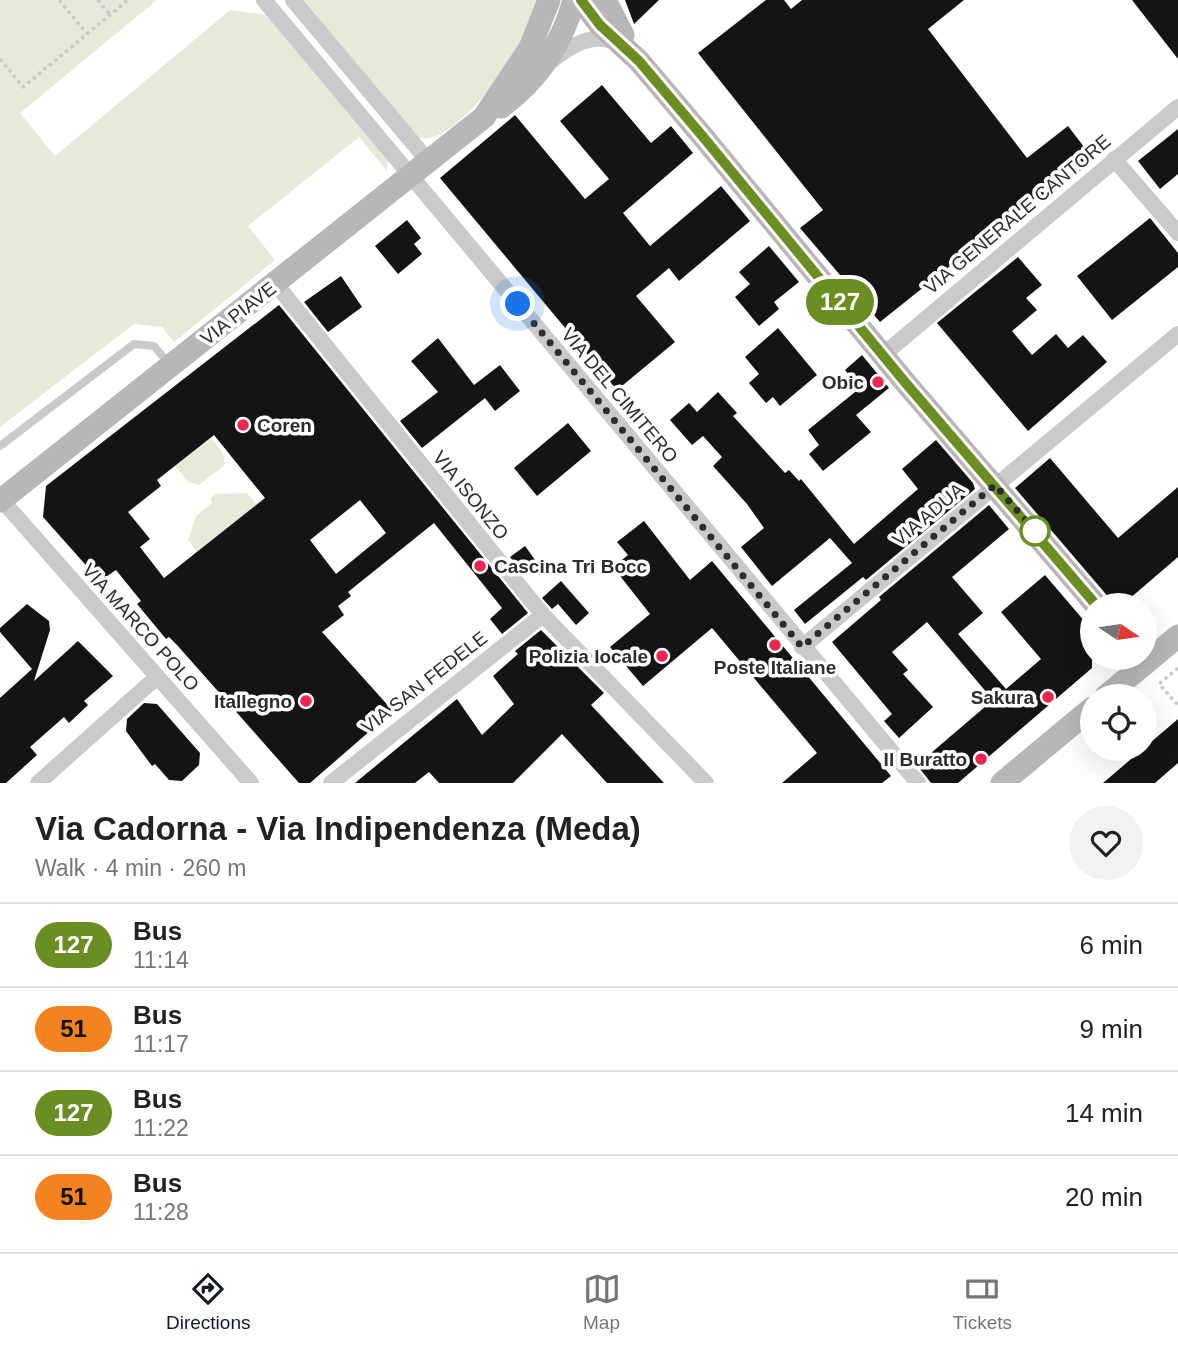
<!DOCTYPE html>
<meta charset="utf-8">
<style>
body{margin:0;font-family:Helvetica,sans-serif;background:#f2f2f2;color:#222;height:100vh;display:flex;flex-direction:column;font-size:26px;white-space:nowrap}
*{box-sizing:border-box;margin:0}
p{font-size:23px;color:#767676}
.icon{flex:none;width:38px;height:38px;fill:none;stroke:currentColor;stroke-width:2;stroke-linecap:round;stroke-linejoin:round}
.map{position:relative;height:783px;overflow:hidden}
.drawer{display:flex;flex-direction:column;background:#fff;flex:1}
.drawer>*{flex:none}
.badge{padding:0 14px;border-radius:23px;font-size:24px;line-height:46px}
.needle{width:46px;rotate:103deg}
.buttons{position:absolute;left:1080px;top:593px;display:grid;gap:14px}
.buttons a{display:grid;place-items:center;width:77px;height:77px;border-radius:50%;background:#fff;box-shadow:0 7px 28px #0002;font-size:35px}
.you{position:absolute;width:35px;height:35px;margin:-18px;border:5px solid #fff;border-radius:50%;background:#1a73e8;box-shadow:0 0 0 10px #1a73e833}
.map>.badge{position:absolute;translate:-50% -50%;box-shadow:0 0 0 4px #fff}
.round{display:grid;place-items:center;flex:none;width:74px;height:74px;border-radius:37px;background:#f2f2f2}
.summary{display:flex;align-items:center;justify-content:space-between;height:119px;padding:0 35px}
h1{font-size:33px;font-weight:600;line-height:52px}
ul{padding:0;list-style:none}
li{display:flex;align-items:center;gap:21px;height:84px;padding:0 35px;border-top:2px solid #e0e0e0}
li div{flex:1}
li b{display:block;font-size:26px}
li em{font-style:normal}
li .badge{min-width:77px;font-weight:700;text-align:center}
.dock{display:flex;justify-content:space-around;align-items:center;height:98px;border-top:2px solid #e0e0e0;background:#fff;font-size:19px;color:#767676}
.dock a{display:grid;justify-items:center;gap:4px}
.dock .selected{color:#111827}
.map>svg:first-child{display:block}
</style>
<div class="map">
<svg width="1178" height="783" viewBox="0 0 1178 783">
<rect width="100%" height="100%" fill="#fff"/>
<path fill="#e6ebd9" d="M 0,0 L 157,0 L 20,113 L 55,156 L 230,10 L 266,15 L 388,158 L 387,171 L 359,137 L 248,226 L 275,260 L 174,342 L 162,327 L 134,324 L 0,427 Z
M 304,0 L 540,0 C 536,12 533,25 527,36 C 515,60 446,155 416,136 Z
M 210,437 L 223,453 L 225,465 L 199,485 L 188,482 L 175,466 Z
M 247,493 L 257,505 L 197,552 L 188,540 L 196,516 L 212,503 L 210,499 L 216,494 Z"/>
<path fill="#141414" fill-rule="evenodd" d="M 625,0 L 659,0 L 634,24 Z
M 766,0 L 784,0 L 791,9 L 802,0 L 964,0 L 928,29 L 1027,158 L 1068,126 L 1094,160 L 1039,203 L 1035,198 L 880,322 L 800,228 L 823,210 L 698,53 Z
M 1132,0 L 1178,0 L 1178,59 Z
M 602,85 L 651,143 L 671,126 L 693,153 L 623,213 L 650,246 L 721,186 L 750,221 L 679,281 L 669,268 L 636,296 L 675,342 L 617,390 L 440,178 L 515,115 L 585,199 L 609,179 L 560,121 Z
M 1178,129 L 1178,174 L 1160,189 L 1138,161 Z
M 1150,218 L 1178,253 L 1178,267 L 1112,320 L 1077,276 Z
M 407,220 L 421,238 L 414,244 L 422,254 L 398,274 L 375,246 Z
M 769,246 L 799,282 L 774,302 L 779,309 L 759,326 L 735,297 L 750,284 L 739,272 Z
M 1018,257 L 1042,285 L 1026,298 L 1037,310 L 1012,331 L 1032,355 L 1056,334 L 1068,348 L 1083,335 L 1107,362 L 1028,431 L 937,323 Z
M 341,276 L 362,307 L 328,332 L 304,302 Z
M 279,305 L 528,613 L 502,634 L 490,619 L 502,608 L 434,523 L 348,592 L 351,596 L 338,606 L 344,615 L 322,632 L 393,711 L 310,783 L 299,783 L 177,645 L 169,637 L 166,639 L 137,604 L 141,601 L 116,570 L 100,581 L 43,517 L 46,486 ZM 214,435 L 265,498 L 164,578 L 140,547 L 150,539 L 128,512 L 161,486 L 157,480 ZM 360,500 L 386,533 L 336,574 L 310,540 Z
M 778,328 L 817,375 L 780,406 L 773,397 L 766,403 L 749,383 L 759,374 L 745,357 Z
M 438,338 L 474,385 L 500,365 L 520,391 L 495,411 L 485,398 L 422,448 L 400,421 L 438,392 L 411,361 Z
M 862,355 L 889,388 L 856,415 L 871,432 L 823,471 L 809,454 L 819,445 L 808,430 L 860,388 L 845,370 Z
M 718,392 L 737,413 L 733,416 L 785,473 L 789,470 L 799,481 L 801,479 L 854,544 L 918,489 L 902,469 L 936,440 L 973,483 L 975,489 L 866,580 L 863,577 L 805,624 L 794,610 L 852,563 L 830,538 L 772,586 L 741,547 L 764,528 L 747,504 L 713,466 L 722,457 L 703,436 L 692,445 L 670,420 L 689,403 L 697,412 Z
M 568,423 L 591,451 L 537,496 L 514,468 Z
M 1050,458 L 1118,538 L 1178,487 L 1178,557 L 1121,606 L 1116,606 L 1015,488 Z
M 989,505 L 1009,529 L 952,577 L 983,613 L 958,634 L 1006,689 L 1041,659 L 1001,612 L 1045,575 L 1092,630 L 1092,668 L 958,783 L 931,783 L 917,765 L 993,700 L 927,622 L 892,652 L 908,670 L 903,674 L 933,707 L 899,738 L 884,721 L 892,714 L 832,642 L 881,600 L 879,597 Z
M 644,521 L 690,580 L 712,561 L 891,776 L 882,783 L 782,783 L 817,753 L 712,628 L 643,686 L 610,647 L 650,614 L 613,567 L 628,555 L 617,542 Z
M 525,546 L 538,564 L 524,575 L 510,557 Z
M 561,581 L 589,613 L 576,625 L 558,604 L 552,609 L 542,598 Z
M 27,604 L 49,621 L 50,630 L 34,681 L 78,641 L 113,676 L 84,701 L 88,705 L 69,723 L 64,717 L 30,747 L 37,755 L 6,783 L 0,783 L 0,698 L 32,669 L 0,632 L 0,628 Z
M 541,630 L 604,693 L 591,705 L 664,783 L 607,783 L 562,734 L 513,783 L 439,783 L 429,772 L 415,783 L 355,783 L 457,699 L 482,735 L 514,704 L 493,676 L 518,654 L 515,651 Z
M 144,703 L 157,704 L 200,753 L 199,765 L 182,781 L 169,780 L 155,764 L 152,766 L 126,731 L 127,719 Z
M 1178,719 L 1178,763 L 1155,783 L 1103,783 Z"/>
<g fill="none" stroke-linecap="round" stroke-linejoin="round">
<path stroke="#cacaca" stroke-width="3.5" stroke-dasharray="3.5 3.5" stroke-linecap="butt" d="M 59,0 L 87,34
M 98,0 L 110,15
M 0,59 L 23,87 L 128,0
M 1178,668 L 1159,684 L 1178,705"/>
<path stroke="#cacaca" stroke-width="8" d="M 0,446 L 134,344 L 154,346 L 170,365"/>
<path stroke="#cacaca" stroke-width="16" d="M 264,0 L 918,783
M 293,0 L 429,162
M 550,62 C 569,47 593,30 618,44
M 1114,159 L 1178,233
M 275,283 L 543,615 L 706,783
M 884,354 L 1178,107
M 0,498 L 251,783
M 802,647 L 1178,334
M 38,783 L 157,677
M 331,783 L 543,615"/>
<path stroke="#b7b7b7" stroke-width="23" d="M 581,0 L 600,25 L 639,61 L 704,138 L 904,381 L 1097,606
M 605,0 L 623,35
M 501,107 C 538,80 562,44 574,0
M 0,501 L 484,117 L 530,48 L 549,0
M 1106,696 L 1178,636
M 1002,783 L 1092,708"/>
</g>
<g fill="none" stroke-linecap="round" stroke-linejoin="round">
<g stroke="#fff" stroke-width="16">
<path id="line" d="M 581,0 L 600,25 L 639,61 L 704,138 L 904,381 L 1097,606"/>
</g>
<use href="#line" stroke="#6b8e23" stroke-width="10"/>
<path stroke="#2d2d2d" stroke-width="7" stroke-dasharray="0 12.6" d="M 518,304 L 802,647 L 995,485 L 1035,531"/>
</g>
<g fill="#ed264f" stroke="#fff" stroke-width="2.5">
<circle cx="878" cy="382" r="7"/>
<circle cx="243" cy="425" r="7"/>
<circle cx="480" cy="566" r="7"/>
<circle cx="775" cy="645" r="7"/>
<circle cx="662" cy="656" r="7"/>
<circle cx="1048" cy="697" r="7"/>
<circle cx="306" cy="701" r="7"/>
<circle cx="981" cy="759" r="7"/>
</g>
<circle fill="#fff" stroke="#6b8e23" stroke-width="3.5" cx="1035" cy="531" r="14"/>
<g text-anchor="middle" stroke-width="7" stroke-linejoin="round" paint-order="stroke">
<g font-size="19" fill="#2d2d2d" stroke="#fff">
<text transform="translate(1017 214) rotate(-40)" y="7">VIA GENERALE CANTORE</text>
<text transform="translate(238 313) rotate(-38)" y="7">VIA PIAVE</text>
<text transform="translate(620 395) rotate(50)" y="7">VIA DEL CIMITERO</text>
<text transform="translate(471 495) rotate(51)" y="7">VIA ISONZO</text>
<text transform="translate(928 514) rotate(-40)" y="7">VIA ADUA</text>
<text transform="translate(141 627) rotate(48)" y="7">VIA MARCO POLO</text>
<text transform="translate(424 682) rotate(-38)" y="7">VIA SAN FEDELE</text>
</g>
<g font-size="19" font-weight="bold" fill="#2d2d2d" stroke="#fff" text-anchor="end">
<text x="864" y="389">Obic</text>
<text x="257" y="432" text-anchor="start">Coren</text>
<text x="494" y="573" text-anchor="start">Cascina Tri Bocc</text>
<text x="648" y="663">Polizia locale</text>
<text x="775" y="674" text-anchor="middle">Poste Italiane</text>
<text x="1034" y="704">Sakura</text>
<text x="292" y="708">Itallegno</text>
<text x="967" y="766">Il Buratto</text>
</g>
</g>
</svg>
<div class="buttons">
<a><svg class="needle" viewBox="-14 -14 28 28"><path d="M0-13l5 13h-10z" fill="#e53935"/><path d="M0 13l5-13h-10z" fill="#767676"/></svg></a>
<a><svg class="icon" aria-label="locate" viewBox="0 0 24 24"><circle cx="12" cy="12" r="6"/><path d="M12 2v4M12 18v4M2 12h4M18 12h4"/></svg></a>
</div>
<div class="you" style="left:518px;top:304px"></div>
<b class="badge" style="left:840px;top:302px;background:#6b8e23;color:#fff">127</b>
</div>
<section class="drawer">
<div class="summary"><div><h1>Via Cadorna - Via Indipendenza (Meda)</h1><p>Walk · 4 min · 260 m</p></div><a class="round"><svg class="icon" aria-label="heart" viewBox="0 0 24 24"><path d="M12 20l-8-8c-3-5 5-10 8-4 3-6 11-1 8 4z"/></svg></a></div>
<ul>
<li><span class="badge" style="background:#6b8e23;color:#fff">127</span><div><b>Bus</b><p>11:14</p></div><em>6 min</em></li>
<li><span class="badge" style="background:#f58220;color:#111">51</span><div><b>Bus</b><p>11:17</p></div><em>9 min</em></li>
<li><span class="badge" style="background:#6b8e23;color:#fff">127</span><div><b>Bus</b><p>11:22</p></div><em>14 min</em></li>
<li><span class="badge" style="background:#f58220;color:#111">51</span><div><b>Bus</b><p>11:28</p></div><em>20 min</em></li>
</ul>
</section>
<nav class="dock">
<a class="selected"><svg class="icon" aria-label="directions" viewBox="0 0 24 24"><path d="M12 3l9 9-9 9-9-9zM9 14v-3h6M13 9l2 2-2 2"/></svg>Directions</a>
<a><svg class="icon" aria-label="map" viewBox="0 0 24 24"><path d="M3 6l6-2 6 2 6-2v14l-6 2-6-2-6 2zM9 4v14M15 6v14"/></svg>Map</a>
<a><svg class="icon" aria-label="tickets" viewBox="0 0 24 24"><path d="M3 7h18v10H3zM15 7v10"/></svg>Tickets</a>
</nav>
